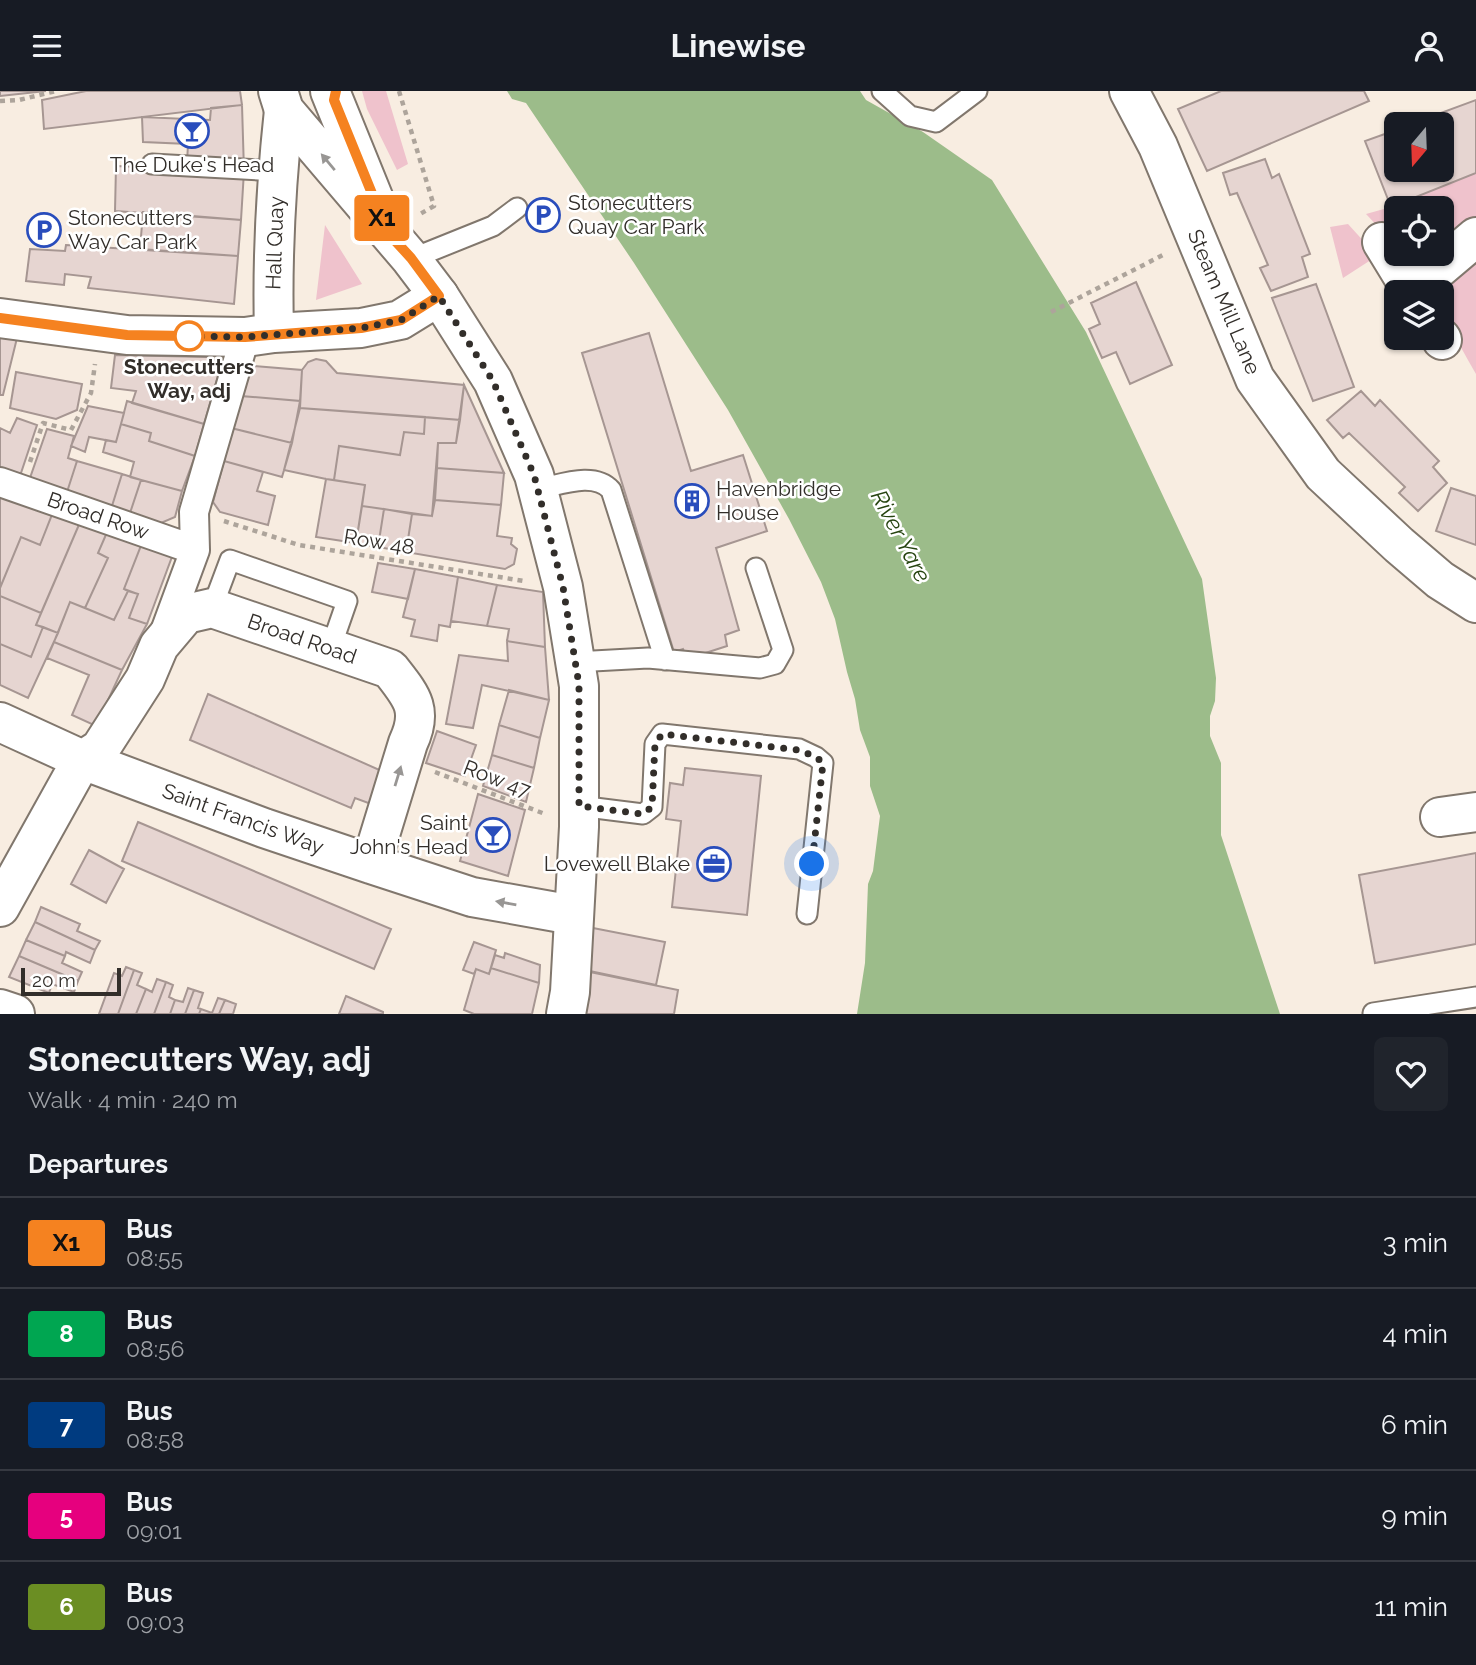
<!DOCTYPE html>
<meta charset="utf-8">
<style>
body{margin:0;font-family:Raleway,sans-serif;background:#20242c;color:#f1f3f6;height:100vh;display:flex;flex-direction:column;font-size:26px;white-space:nowrap}
*{box-sizing:border-box;margin:0}
p{font-size:23px;color:#9ea1a6}
.icon{flex:none;width:38px;height:38px;fill:none;stroke:currentColor;stroke-width:2;stroke-linecap:round;stroke-linejoin:round}
.map{position:relative;height:923px;overflow:hidden}
.details{display:flex;flex-direction:column;background:#171b24;flex:1}
.details>*{flex:none}
.badge{padding:0 14px;border-radius:5px;font-size:24px;line-height:46px}
.needle{width:46px;rotate:199deg}
.tools{position:absolute;left:1384px;top:21px;display:grid;gap:14px}
.tools a{display:grid;place-items:center;width:70px;height:70px;border-radius:10px;background:#171b24;box-shadow:0 2px 5px #0004;font-size:35px}
.scale{position:absolute;left:21px;bottom:18px;width:100px;box-sizing:border-box;padding-left:7px;border:4px solid #322e2a;border-top:0;font-size:19px;line-height:24px;white-space:nowrap;color:#322e2a;-webkit-text-stroke:5px #fff;paint-order:stroke}
.you{position:absolute;width:35px;height:35px;margin:-18px;border:5px solid #fff;border-radius:50%;background:#1a73e8;box-shadow:0 0 0 10px #1a73e833}
.map>.badge{position:absolute;translate:-50% -50%;box-shadow:0 0 0 4px #fff}
h2{padding:0 28px;font-size:26px;line-height:63px}
.round{display:grid;place-items:center;flex:none;width:74px;height:74px;border-radius:10px;background:#20242c}
.head{display:flex;align-items:center;justify-content:space-between;height:119px;padding:0 28px}
h1{font-size:33px;font-weight:700;line-height:52px}
ul{padding:0;list-style:none}
li{display:flex;align-items:center;gap:21px;height:91px;padding:0 28px;border-top:2px solid #363941}
li div{flex:1}
li b{display:block;font-size:26px}
li em{font-style:normal}
li .badge{min-width:77px;font-weight:700;text-align:center}
header{display:flex;justify-content:space-between;align-items:center;height:91px;padding:0 28px;background:#171b24;font-size:32px;font-weight:700}
.map>svg:first-child{display:block}
</style>
<header><svg class="icon" aria-label="menu" viewBox="0 0 24 24"><path d="M4 6h16M4 12h16M4 18h16"/></svg>Linewise<svg class="icon" aria-label="person" viewBox="0 0 24 24"><circle cx="12" cy="8" r="4"/><path d="M4 21q1-7 8-7t8 7"/></svg></header>
<div class="map">
<svg width="1476" height="923" viewBox="0 0 1476 923">
<rect width="100%" height="100%" fill="#f8ede1"/>
<path fill="#efc2cc" d="M 362,0 L 386,0 L 408,73 L 397,79 L 367,18 Z
M 1476,82 L 1476,125 L 1442,152 L 1442,117 L 1396,117 L 1396,155 L 1366,123 L 1391,116 Z
M 1348,133 L 1377,165 L 1343,187 L 1330,136 Z
M 325,134 L 362,193 L 316,209 Z
M 1476,170 L 1476,283 C 1463,259 1431,213 1454,187 C 1460,180 1469,175 1476,170 Z"/>
<path fill="#9cbc8a" d="M 507,0 L 860,0 L 866,9 L 923,41 L 992,89 L 1086,241 L 1202,488 L 1216,587 L 1215,610 L 1210,625 L 1210,645 L 1221,672 L 1221,744 L 1280,923 L 857,923 L 865,872 L 868,793 L 873,780 L 880,725 L 870,695 L 870,666 L 860,639 L 855,608 L 847,581 L 835,528 L 821,491 L 789,428 L 728,319 L 634,172 L 526,12 L 512,8 Z"/>
<path fill="#e6d5d1" stroke="#a69692" stroke-width="2" d="M 0,0 L 46,0 L 0,5 Z
M 86,0 L 240,0 L 242,14 L 44,38 L 42,9 Z
M 1221,0 L 1364,0 L 1369,10 L 1207,80 L 1178,18 Z
M 1476,9 L 1476,82 L 1391,116 L 1365,50 L 1396,39 L 1396,79 L 1442,79 L 1442,33 L 1411,33 Z
M 242,14 L 244,80 L 187,72 L 188,53 L 143,51 L 142,26 L 210,29 L 211,17 Z
M 1265,68 L 1272,87 L 1279,83 L 1310,163 L 1302,166 L 1308,186 L 1271,200 L 1260,177 L 1268,174 L 1237,102 L 1230,104 L 1223,82 Z
M 116,75 L 244,80 L 241,129 L 115,120 Z
M 143,121 L 241,129 L 238,165 L 140,158 Z
M 66,154 L 238,165 L 234,213 L 88,197 L 91,186 L 65,183 L 64,194 L 26,190 L 30,158 L 65,160 Z
M 1136,191 L 1172,274 L 1130,293 L 1116,261 L 1102,267 L 1089,238 L 1100,233 L 1091,212 Z
M 1316,193 L 1354,296 L 1313,310 L 1272,207 Z
M 649,242 L 691,380 L 743,364 L 767,440 L 716,457 L 739,539 L 725,544 L 727,555 L 687,568 L 683,558 L 674,561 L 582,262 Z
M 0,244 L 17,247 L 3,304 L 0,304 Z
M 115,264 L 207,266 L 222,271 L 204,333 L 132,312 L 136,300 L 111,297 Z
M 316,268 L 326,270 L 337,282 L 464,294 L 460,329 L 300,317 L 302,279 L 308,271 Z
M 243,274 L 302,279 L 300,310 L 241,305 Z
M 16,281 L 82,293 L 77,319 L 56,328 L 10,317 Z
M 464,294 L 504,382 L 437,377 L 438,352 L 456,352 Z
M 1361,300 L 1375,315 L 1380,309 L 1439,370 L 1433,376 L 1447,392 L 1418,420 L 1399,402 L 1405,396 L 1349,342 L 1343,347 L 1327,329 Z
M 241,305 L 300,310 L 292,352 L 231,337 Z
M 127,310 L 204,333 L 195,365 L 149,350 L 151,342 L 121,333 Z
M 88,315 L 124,322 L 116,351 L 89,346 L 85,361 L 71,355 Z
M 300,317 L 425,326 L 424,343 L 404,341 L 400,364 L 339,355 L 334,389 L 326,388 L 284,379 Z
M 425,326 L 460,329 L 456,352 L 438,352 L 432,425 L 362,415 L 365,394 L 334,389 L 339,355 L 400,364 L 404,341 L 424,343 Z
M 17,327 L 37,334 L 20,385 L 0,378 L 0,337 L 10,342 Z
M 121,333 L 151,342 L 149,350 L 195,365 L 182,400 L 130,386 L 134,371 L 103,361 L 106,349 L 116,351 Z
M 231,337 L 292,352 L 282,386 L 224,370 Z
M 47,338 L 74,345 L 68,367 L 77,370 L 67,401 L 30,387 Z
M 77,370 L 122,383 L 112,415 L 67,401 Z
M 224,370 L 263,381 L 257,400 L 275,405 L 268,434 L 220,421 L 213,411 Z
M 437,377 L 504,382 L 501,414 L 435,409 Z
M 122,383 L 141,389 L 130,422 L 112,415 Z
M 326,388 L 365,394 L 356,452 L 316,446 Z
M 141,389 L 182,400 L 175,426 L 161,432 L 130,422 Z
M 1451,397 L 1476,405 L 1476,454 L 1436,440 Z
M 0,403 L 53,421 L 40,454 L 21,446 L 0,497 Z
M 435,409 L 501,414 L 497,445 L 512,447 L 511,453 L 517,458 L 514,473 L 505,478 L 406,461 L 412,423 L 432,425 Z
M 362,415 L 384,418 L 378,456 L 356,452 Z
M 384,418 L 412,423 L 406,461 L 378,456 Z
M 53,421 L 81,429 L 41,522 L 0,505 L 0,497 L 21,446 L 40,454 Z
M 81,429 L 108,439 L 98,462 L 108,467 L 85,517 L 70,511 L 58,542 L 36,534 Z
M 108,439 L 142,452 L 124,498 L 128,500 L 114,529 L 85,517 L 108,467 L 98,462 Z
M 142,452 L 173,463 L 147,533 L 129,527 L 138,503 L 124,498 Z
M 378,472 L 415,478 L 408,508 L 372,501 Z
M 415,478 L 458,486 L 450,536 L 439,534 L 437,550 L 411,545 L 415,529 L 403,526 Z
M 458,486 L 497,494 L 487,535 L 451,530 Z
M 497,494 L 543,501 L 545,556 L 507,550 L 509,538 L 487,535 Z
M 128,500 L 138,503 L 129,527 L 147,533 L 122,579 L 54,551 L 70,511 L 114,529 Z
M 0,505 L 41,522 L 36,534 L 43,536 L 31,566 L 0,553 Z
M 43,536 L 58,542 L 28,607 L 0,594 L 0,553 L 31,566 Z
M 507,550 L 545,556 L 549,609 L 482,594 L 473,637 L 446,633 L 459,564 L 508,570 Z
M 54,551 L 122,579 L 96,635 L 72,624 L 89,584 L 47,567 Z
M 509,599 L 549,609 L 540,647 L 499,634 Z
M 208,603 L 384,681 L 371,713 L 355,707 L 351,717 L 190,649 Z
M 499,634 L 540,647 L 534,677 L 492,664 Z
M 437,640 L 476,654 L 465,685 L 426,672 Z
M 492,664 L 534,677 L 526,711 L 483,695 Z
M 685,677 L 761,685 L 747,824 L 672,816 L 681,730 L 666,728 L 670,692 L 683,694 Z
M 478,703 L 525,719 L 508,785 L 460,770 Z
M 138,731 L 391,838 L 374,878 L 122,770 Z
M 89,759 L 124,778 L 106,812 L 71,793 Z
M 1476,762 L 1476,853 L 1375,872 L 1359,784 Z
M 41,816 L 80,833 L 77,840 L 100,850 L 95,859 L 35,831 Z
M 35,831 L 95,859 L 90,872 L 66,861 L 65,865 L 26,849 Z
M 593,837 L 665,851 L 656,894 L 585,879 Z
M 26,849 L 65,865 L 62,872 L 82,881 L 78,890 L 19,865 Z
M 474,851 L 496,859 L 489,883 L 476,878 L 474,883 L 463,879 Z
M 505,862 L 540,874 L 539,892 L 491,877 L 495,864 L 504,867 Z
M 19,865 L 78,890 L 74,901 L 52,893 L 49,902 L 9,886 Z
M 126,876 L 134,879 L 118,923 L 99,923 L 114,882 L 122,885 Z
M 491,877 L 539,892 L 532,923 L 474,923 L 464,919 L 476,878 L 489,883 Z
M 134,879 L 142,882 L 137,894 L 146,898 L 136,923 L 118,923 Z
M 585,880 L 678,899 L 674,923 L 577,923 Z
M 157,888 L 166,891 L 154,923 L 136,923 L 146,898 L 152,901 Z
M 166,891 L 173,894 L 169,906 L 175,909 L 170,923 L 154,923 Z
M 188,897 L 194,899 L 185,923 L 170,923 L 175,909 L 183,911 Z
M 194,899 L 203,902 L 198,917 L 201,918 L 199,923 L 185,923 Z
M 346,905 L 383,921 L 383,923 L 339,923 Z
M 218,907 L 225,909 L 219,923 L 199,923 L 201,918 L 212,922 Z
M 225,909 L 236,913 L 233,923 L 219,923 Z"/>
<g fill="none" stroke-linecap="round" stroke-linejoin="round">
<g stroke="#81776d" stroke-width="23">
<path id="service" d="M 882,0 L 910,25 L 936,31 L 977,0
M 152,73 L 277,80
M 411,168 L 493,135 L 517,117
M 538,398 C 560,394 594,380 611,399 L 665,569
M 212,517 L 230,469 L 347,510 L 330,559
M 575,571 L 648,567 L 760,577 L 775,573 L 783,559 L 756,477
M 579,715 L 643,723 L 652,716 L 655,653 L 662,643 L 799,658 L 816,666 L 823,672 L 807,823
M 1373,922 L 1476,906"/>
</g>
<g stroke="#81776d" stroke-width="32">
<path id="pedestrian" d="M 0,391 L 195,459
M 164,543 L 195,459 L 194,421 L 245,246"/>
</g>
<g stroke="#81776d" stroke-width="42">
<path id="minor" d="M 1129,0 L 1158,55 L 1255,288 L 1323,383 L 1399,454 L 1440,489 L 1476,512
M 1382,151 L 1412,200 L 1476,146
M 0,227 L 127,244 L 245,246 L 274,242 L 361,237 L 400,229 L 439,205
M 274,242 C 272,168 276,93 284,19
M 1441,247 L 1442,249
M 0,631 L 83,669 L 264,737 L 371,773 L 472,806 L 573,824
M 1440,726 L 1476,721
M 0,816 L 74,683 L 83,669 L 100,658 L 145,588 L 159,555 L 186,523 L 212,517 L 390,578 C 411,605 424,618 408,652 L 371,773
M 0,918 L 15,923"/>
</g>
<g stroke="#81776d" stroke-width="42">
<path id="secondary" d="M 278,0 L 284,19 L 411,168 L 439,205 L 493,290 L 534,384 L 563,496 L 579,595 L 579,736 L 570,901 L 566,923
M 330,0 L 375,111"/>
</g>
<path stroke="#ada49b" stroke-width="4.5" stroke-dasharray="5 5" stroke-linecap="butt" d="M 399,0 L 434,115 L 420,123
M 0,10 L 19,9 L 56,0
M 1051,221 L 1165,163
M 30,371 L 43,332 L 71,339 L 91,302 L 95,273
M 224,430 L 299,454 L 524,490
M 435,681 L 545,723"/>
<use href="#service" stroke="#fff" stroke-width="19"/>
<use href="#pedestrian" stroke="#fff" stroke-width="28"/>
<use href="#minor" stroke="#fff" stroke-width="38"/>
<use href="#secondary" stroke="#fff" stroke-width="38"/>
</g>
<defs><path id="oneway-solid" d="M-6-.8H1V-3.2L6.5 0L1 3.2V.8H-6Z" transform="scale(1.75)"/></defs>
<g fill="#989694">
<use href="#oneway-solid" transform="translate(328 71) rotate(-130)"/>
<use href="#oneway-solid" transform="translate(398 685) rotate(-73)"/>
<use href="#oneway-solid" transform="translate(506 812) rotate(-170)"/>
</g>
<g fill="none" stroke-linecap="round" stroke-linejoin="round">
<g stroke="#fff" stroke-width="16">
<path id="line" d="M 0,227 L 127,244 L 245,246 L 361,237 L 401,229 L 439,205 L 411,167 L 388,142 L 334,9 L 336,0"/>
</g>
<use href="#line" stroke="#f58220" stroke-width="10"/>
<path stroke="#322e2a" stroke-width="7" stroke-dasharray="0 12.6" d="M 189,245 L 245,246 L 361,237 L 401,229 L 439,205 L 493,290 L 534,384 L 563,496 L 579,594 L 579,715 L 643,723 L 652,716 L 655,653 L 662,643 L 799,659 L 816,666 L 823,672 L 812,773"/>
</g>
<defs>
<g id="bar-ring" transform="scale(1.75)"><circle r="9.5" fill="#fff" stroke="#294dbc" stroke-width="1.5"/><path d="M-6-5H6L.8 .8V4.5H3.5V6h-7V4.5H-.8V.8Z" fill="#294dbc"/></g>
<g id="parking-ring" transform="scale(1.75)"><circle r="9.5" fill="#fff" stroke="#294dbc" stroke-width="1.5"/><path d="M-3.5-5.5H1a3.5 3.5 0 0 1 0 7H-1V5.5H-3.5ZM-1-3.4V-.6H.8a1.4 1.4 0 0 0 0-2.8Z" fill="#294dbc"/></g>
<g id="building-ring" transform="scale(1.75)"><circle r="9.5" fill="#fff" stroke="#294dbc" stroke-width="1.5"/><path d="M-4-6H4V6H1V3H-1V6H-4ZM-2.5-4.3h1.7v1.8h-1.7ZM.8-4.3h1.7v1.8H.8ZM-2.5-1h1.7V.8h-1.7ZM.8-1h1.7V.8H.8Z" fill="#294dbc"/></g>
<g id="office-ring" transform="scale(1.75)"><circle r="9.5" fill="#fff" stroke="#294dbc" stroke-width="1.5"/><path d="M-6-3h4V-5.5h4V-3h4V5H-6ZM-1-4.5V-3h2v-1.5ZM-6 0V1H6V0Z" fill="#294dbc"/></g>
</defs>
<g fill-rule="evenodd">
<use href="#bar-ring" x="192" y="40"/>
<use href="#parking-ring" x="543" y="124"/>
<use href="#parking-ring" x="44" y="139"/>
<use href="#building-ring" x="692" y="410"/>
<use href="#bar-ring" x="493" y="744"/>
<use href="#office-ring" x="714" y="773"/>
</g>
<circle fill="#fff" stroke="#f58220" stroke-width="3.5" cx="189" cy="245" r="14"/>
<g text-anchor="middle" stroke-width="5" stroke-linejoin="round" paint-order="stroke">
<g font-size="21" fill="#322e2a" stroke="#fff" text-anchor="start">
<text x="192" y="81" text-anchor="middle">The Duke's Head</text>
<text x="568" y="119">Stonecutters<tspan x="568" dy="24">Quay Car Park</tspan></text>
<text x="68" y="134">Stonecutters<tspan x="68" dy="24">Way Car Park</tspan></text>
<text x="716" y="405">Havenbridge<tspan x="716" dy="24">House</tspan></text>
<text x="468" y="739" text-anchor="end">Saint<tspan x="468" dy="24">John's Head</tspan></text>
<text x="690" y="780" text-anchor="end">Lovewell Blake</text>
</g>
<g font-size="21" fill="#322e2a" stroke="#fff">
<text transform="translate(275 152) rotate(-88)" y="7">Hall Quay</text>
<text transform="translate(1224 211) rotate(67)" y="7">Steam Mill Lane</text>
<text transform="translate(98 425) rotate(19)" y="7">Broad Row</text>
<text transform="translate(379 451) rotate(9)" y="7">Row 48</text>
<text transform="translate(302 548) rotate(19)" y="7">Broad Road</text>
<text transform="translate(497 688) rotate(21)" y="7">Row 47</text>
<text transform="translate(243 728) rotate(20)" y="7">Saint Francis Way</text>
</g>
<g font-size="21" font-weight="bold" fill="#322e2a" stroke="#fff">
<text x="189" y="283">Stonecutters<tspan x="189" dy="24">Way, adj</tspan></text>
</g>
<g font-size="23" font-style="italic" fill="#264410" stroke="#fff">
<text transform="translate(901 445) rotate(62)" y="8">River Yare</text>
</g>
</g>
</svg>
<div class="tools">
<a><svg class="needle" viewBox="-14 -14 28 28"><path d="M0-13l5 13h-10z" fill="#e53935"/><path d="M0 13l5-13h-10z" fill="#9ea1a6"/></svg></a>
<a><svg class="icon" aria-label="locate" viewBox="0 0 24 24"><circle cx="12" cy="12" r="6"/><path d="M12 2v4M12 18v4M2 12h4M18 12h4"/></svg></a>
<a><svg class="icon" aria-label="layers" viewBox="0 0 24 24"><path d="M12 4l9 5-9 5-9-5zM3 14l9 5 9-5"/></svg></a>
</div>
<div class="scale">20 m</div>
<div class="you" style="left:812px;top:773px"></div>
<b class="badge" style="left:382px;top:127px;background:#f58220;color:#111">X1</b>
</div>
<section class="details">
<div class="head"><div><h1>Stonecutters Way, adj</h1><p>Walk · 4 min · 240 m</p></div><a class="round"><svg class="icon" aria-label="heart" viewBox="0 0 24 24"><path d="M12 20l-8-8c-3-5 5-10 8-4 3-6 11-1 8 4z"/></svg></a></div>
<h2>Departures</h2>
<ul>
<li><span class="badge" style="background:#f58220;color:#111">X1</span><div><b>Bus</b><p>08:55</p></div><em>3 min</em></li>
<li><span class="badge" style="background:#00a651;color:#fff">8</span><div><b>Bus</b><p>08:56</p></div><em>4 min</em></li>
<li><span class="badge" style="background:#003b80;color:#fff">7</span><div><b>Bus</b><p>08:58</p></div><em>6 min</em></li>
<li><span class="badge" style="background:#e6007e;color:#fff">5</span><div><b>Bus</b><p>09:01</p></div><em>9 min</em></li>
<li><span class="badge" style="background:#6b8e23;color:#fff">6</span><div><b>Bus</b><p>09:03</p></div><em>11 min</em></li>
</ul>
</section>
